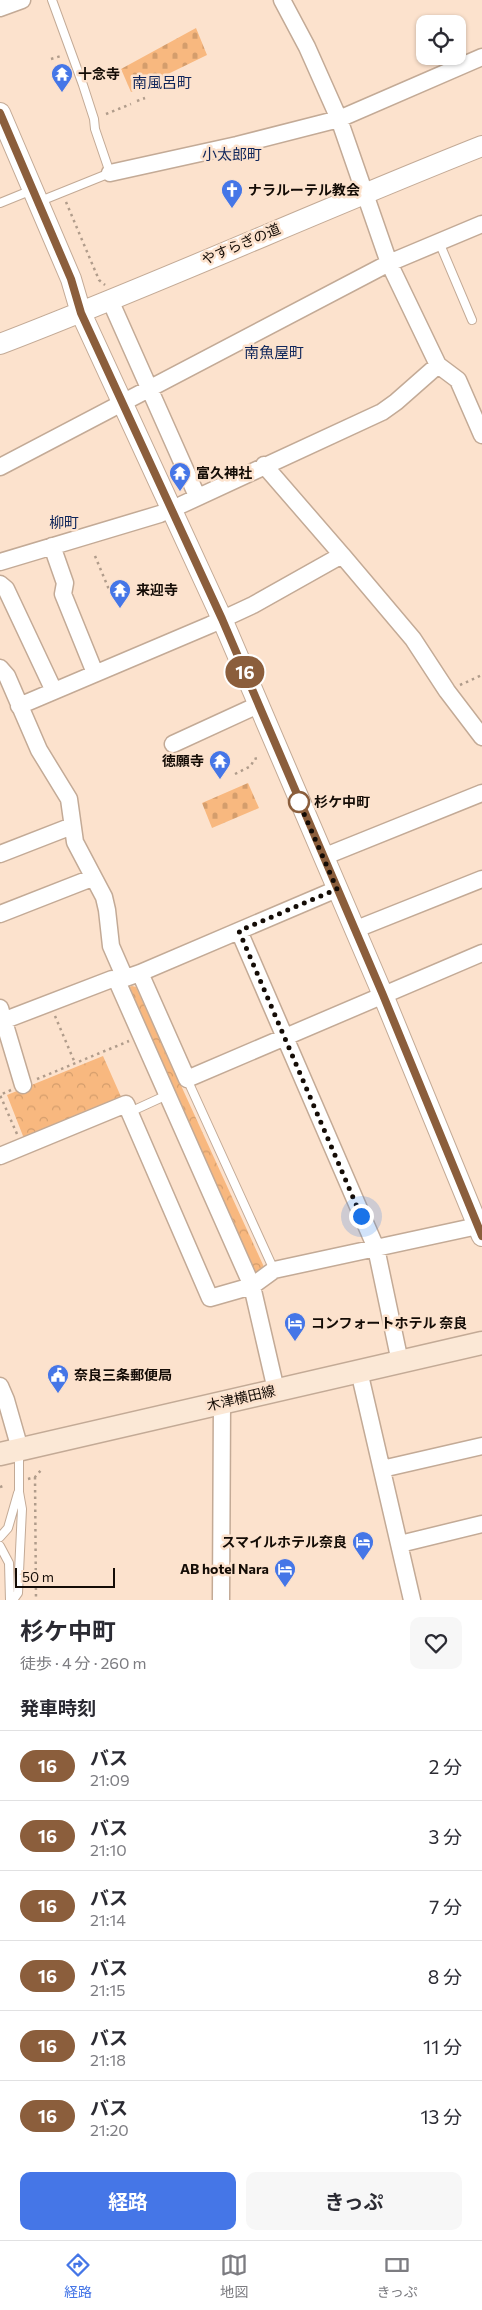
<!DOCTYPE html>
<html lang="ja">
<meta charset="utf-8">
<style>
body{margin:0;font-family:Commissioner,"Noto Sans JP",sans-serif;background:#f7f7f7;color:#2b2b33;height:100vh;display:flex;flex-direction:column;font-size:19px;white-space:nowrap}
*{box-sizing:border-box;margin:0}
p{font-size:16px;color:#7c7c81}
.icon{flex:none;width:28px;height:28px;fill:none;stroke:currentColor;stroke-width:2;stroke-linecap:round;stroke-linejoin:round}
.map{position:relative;height:1600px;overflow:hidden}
.side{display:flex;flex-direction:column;background:#fff;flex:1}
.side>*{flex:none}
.badge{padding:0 10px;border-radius:16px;font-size:18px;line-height:32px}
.controls{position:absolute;left:416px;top:15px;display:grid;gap:10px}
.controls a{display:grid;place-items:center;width:50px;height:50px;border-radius:10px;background:#fff;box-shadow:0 1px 4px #0004;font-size:25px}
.scale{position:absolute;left:15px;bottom:12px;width:100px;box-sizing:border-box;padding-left:5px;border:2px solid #140c06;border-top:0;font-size:14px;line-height:18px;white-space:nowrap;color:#140c06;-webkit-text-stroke:4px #fce2cd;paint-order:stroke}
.you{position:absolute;width:25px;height:25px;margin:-12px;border:4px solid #fff;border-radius:50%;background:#1a73e8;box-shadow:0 0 0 8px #1a73e833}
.map>.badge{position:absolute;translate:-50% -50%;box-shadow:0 0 0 2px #fff}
h2{padding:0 20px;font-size:19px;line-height:45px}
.round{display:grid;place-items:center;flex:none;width:52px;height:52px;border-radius:10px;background:#f7f7f7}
.headline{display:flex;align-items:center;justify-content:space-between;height:85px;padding:0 20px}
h1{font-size:24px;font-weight:700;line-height:38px}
.button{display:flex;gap:10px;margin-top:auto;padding:10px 20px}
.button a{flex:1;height:58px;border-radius:10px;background:#4576e7;color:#fff;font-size:20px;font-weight:700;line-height:58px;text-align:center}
.button a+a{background:#f7f7f7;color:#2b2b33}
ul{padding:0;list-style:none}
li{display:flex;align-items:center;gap:15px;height:70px;padding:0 20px;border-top:1px solid #e1e1e2}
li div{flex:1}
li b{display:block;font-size:19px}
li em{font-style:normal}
li .badge{min-width:55px;font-weight:700;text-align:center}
.dock{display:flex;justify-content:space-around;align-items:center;height:70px;border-top:1px solid #e1e1e2;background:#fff;font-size:14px;color:#7c7c81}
.dock a{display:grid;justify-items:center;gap:2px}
.dock .current{color:#4576e7}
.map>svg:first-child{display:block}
</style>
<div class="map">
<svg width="482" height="1600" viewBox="0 0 482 1600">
<defs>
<pattern id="cemetery-stones" width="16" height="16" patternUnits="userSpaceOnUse" patternTransform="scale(1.25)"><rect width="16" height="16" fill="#f8b87f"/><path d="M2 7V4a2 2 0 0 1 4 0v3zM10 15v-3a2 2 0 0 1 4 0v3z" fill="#d49d6c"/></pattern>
<pattern id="park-crowns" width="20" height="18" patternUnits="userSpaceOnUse" patternTransform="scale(1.25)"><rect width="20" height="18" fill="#f8b87f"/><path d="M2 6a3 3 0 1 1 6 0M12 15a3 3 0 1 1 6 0" fill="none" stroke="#d49d6c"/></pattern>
</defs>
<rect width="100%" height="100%" fill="#fce2cd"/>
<path fill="url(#cemetery-stones)" d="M 196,28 L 207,55 L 131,92 L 121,69 Z
M 248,783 L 259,808 L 212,828 L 202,803 Z"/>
<path fill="url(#park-crowns)" d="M 132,986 L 136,987 L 264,1267 L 263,1271 L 256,1278 L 124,989 Z
M 103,1056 L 122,1099 L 30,1139 L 23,1136 L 7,1095 Z"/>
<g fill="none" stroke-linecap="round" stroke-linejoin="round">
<g stroke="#c3aa96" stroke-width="10">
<path id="service" d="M 38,202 L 110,173 L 95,129 L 94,119 L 83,85 L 52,0
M 0,203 L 32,190
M 439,242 L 472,320
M 187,1079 L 274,1270
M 130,1112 L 167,1095
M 0,1537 L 8,1528 L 18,1493
M 0,1546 L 9,1563 L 10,1600
M 13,1600 L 18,1593 L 22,1509 L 19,1492 L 19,1452"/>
</g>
<g stroke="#c3aa96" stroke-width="19">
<path id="minor" d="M 282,0 L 307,47 L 339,119 L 389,263 L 438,365 L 458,380 L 482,435
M 0,8 L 22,0
M 110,173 L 237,145 L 339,119 L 482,57
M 110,300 L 197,496
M 264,465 L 342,555
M 0,467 L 389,263 L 482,224
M 52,546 L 65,583 L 63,594 L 95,673
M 0,562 L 160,514 L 181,505 L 382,412 L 396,402 L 438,365
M 0,584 L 6,589 L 54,691
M 0,668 L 7,676 L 39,750 L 69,799 L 75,842 L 104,897 L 107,910 L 111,946 L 125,978
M 19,706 L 210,625 L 253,605 L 342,555 L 413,639 L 447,691 L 482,737
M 173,744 L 258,705
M 0,854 L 72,826
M 323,857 L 482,793
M 0,914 L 92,878
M 354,930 L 482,879
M 239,931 L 376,1248 L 400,1362
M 140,973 L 187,1079 L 482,953
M 117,981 L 252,1286 L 274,1270 L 482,1225
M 0,1008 L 23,1085
M 0,1022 L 112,979 L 117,981 L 140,973 L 337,889
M 0,1156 L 126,1104 L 210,1298 L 252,1286 L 276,1390
M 359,1371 L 412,1600
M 0,1386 L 6,1400 L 20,1449
M 382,1469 L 482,1446
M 400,1544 L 482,1524
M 221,1600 L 222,1402"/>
</g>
<g stroke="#c3aa96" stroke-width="22">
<path id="tertiary" d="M 0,113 L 71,279 L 81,313 L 222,619 L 383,995 L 482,1236
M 0,344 C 162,282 320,210 482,146"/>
</g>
<g stroke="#c3aa96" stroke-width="25">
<path id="secondary" d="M 0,1454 L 482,1343"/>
</g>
<path stroke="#b09c8b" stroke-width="2.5" stroke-dasharray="2.5 4" stroke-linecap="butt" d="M 51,59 L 61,56
M 137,101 L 145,98
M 106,114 L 131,104
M 66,202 L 99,280 L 105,285
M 95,556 L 110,592
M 460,685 L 482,675
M 235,774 L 251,766 L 254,759 L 258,758
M 55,1016 L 75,1063
M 37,1079 L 129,1041
M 11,1090 L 0,1095 L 17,1134
M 35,1477 L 36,1600
M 28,1479 L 35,1477 L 42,1469
M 0,1487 L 3,1486"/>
<use href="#service" stroke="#fff" stroke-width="8"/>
<use href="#minor" stroke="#fff" stroke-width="16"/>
<use href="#tertiary" stroke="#fff" stroke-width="20"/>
<use href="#secondary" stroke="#fbe8d6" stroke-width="22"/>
</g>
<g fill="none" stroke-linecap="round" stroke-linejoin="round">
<g stroke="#fff" stroke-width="11">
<path id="line" d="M 0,113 L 71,279 L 81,313 L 222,619 L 383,995 L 482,1236"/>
</g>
<use href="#line" stroke="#8b5e3c" stroke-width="8"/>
<path stroke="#140c06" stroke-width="5" stroke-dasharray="0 9" d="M 299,802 L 298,800 L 337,889 L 239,931 L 361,1216"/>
</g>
<defs>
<g id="temple-pin" transform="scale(1.125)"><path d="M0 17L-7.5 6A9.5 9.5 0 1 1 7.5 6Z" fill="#4576e7" stroke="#fce2cd"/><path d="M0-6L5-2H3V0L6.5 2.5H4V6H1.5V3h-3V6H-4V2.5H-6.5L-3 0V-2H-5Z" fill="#fff"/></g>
<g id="church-pin" transform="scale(1.125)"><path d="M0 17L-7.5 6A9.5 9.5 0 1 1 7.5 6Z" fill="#4576e7" stroke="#fce2cd"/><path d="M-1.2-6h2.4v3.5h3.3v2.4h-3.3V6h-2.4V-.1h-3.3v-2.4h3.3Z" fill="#fff"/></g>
<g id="hotel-pin" transform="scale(1.125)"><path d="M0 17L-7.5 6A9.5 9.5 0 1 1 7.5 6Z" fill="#4576e7" stroke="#fce2cd"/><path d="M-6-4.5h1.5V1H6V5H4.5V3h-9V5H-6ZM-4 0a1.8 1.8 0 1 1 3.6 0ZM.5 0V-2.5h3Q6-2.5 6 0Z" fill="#fff"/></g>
<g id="civic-pin" transform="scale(1.125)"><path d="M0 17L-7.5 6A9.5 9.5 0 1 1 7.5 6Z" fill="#4576e7" stroke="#fce2cd"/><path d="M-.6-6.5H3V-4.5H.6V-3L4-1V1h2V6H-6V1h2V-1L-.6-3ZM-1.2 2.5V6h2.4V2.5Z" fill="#fff"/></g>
</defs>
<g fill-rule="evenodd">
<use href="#temple-pin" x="62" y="74"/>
<use href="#church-pin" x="232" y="190"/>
<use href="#temple-pin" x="180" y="473"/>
<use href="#temple-pin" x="120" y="590"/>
<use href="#temple-pin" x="220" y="761"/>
<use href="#hotel-pin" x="295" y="1323"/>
<use href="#civic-pin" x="58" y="1375"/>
<use href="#hotel-pin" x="363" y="1542"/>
<use href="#hotel-pin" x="285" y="1569"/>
</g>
<circle fill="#fff" stroke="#8b5e3c" stroke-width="2.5" cx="299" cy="802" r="10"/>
<g text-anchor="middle" stroke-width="5" stroke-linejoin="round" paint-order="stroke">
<g font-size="14" font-weight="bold" fill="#140c06" stroke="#fce2cd" text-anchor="start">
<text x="78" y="79">十念寺</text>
<text x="248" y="195">ナラルーテル教会</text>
<text x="196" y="478">富久神社</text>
<text x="136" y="595">来迎寺</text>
<text x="204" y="766" text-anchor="end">徳願寺</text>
<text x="311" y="1328">コンフォートホテル 奈良</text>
<text x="74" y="1380">奈良三条郵便局</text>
<text x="347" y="1547" text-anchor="end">スマイルホテル奈良</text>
<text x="269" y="1574" text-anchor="end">AB hotel Nara</text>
</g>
<g font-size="14" fill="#140c06" stroke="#fce2cd">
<text transform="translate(241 244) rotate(-23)" y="5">やすらぎの道</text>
<text transform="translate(241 1398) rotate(-13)" y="5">木津横田線</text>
</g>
<g font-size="14" font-weight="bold" fill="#140c06" stroke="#fce2cd" text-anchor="start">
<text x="314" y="807">杉ケ中町</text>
</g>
<g font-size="15" fill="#0f255a" stroke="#fce2cd">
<text x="162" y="88">南風呂町</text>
<text x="232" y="160">小太郎町</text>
<text x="274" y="358">南魚屋町</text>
<text x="64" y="528">柳町</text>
</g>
</g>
</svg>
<div class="controls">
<a><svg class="icon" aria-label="locate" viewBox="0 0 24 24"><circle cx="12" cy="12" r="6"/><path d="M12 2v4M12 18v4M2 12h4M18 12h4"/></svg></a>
</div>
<div class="scale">50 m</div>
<div class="you" style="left:361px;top:1216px"></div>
<b class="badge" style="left:245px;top:672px;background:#8b5e3c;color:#fff">16</b>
</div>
<section class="side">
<div class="headline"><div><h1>杉ケ中町</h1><p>徒歩 · 4 分 · 260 m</p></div><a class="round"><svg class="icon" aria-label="heart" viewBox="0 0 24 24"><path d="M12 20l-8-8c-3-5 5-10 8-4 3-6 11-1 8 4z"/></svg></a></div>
<h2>発車時刻</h2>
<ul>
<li><span class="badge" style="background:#8b5e3c;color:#fff">16</span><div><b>バス</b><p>21:09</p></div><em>2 分</em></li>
<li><span class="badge" style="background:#8b5e3c;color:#fff">16</span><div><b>バス</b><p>21:10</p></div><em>3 分</em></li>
<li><span class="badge" style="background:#8b5e3c;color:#fff">16</span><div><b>バス</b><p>21:14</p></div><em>7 分</em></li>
<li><span class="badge" style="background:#8b5e3c;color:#fff">16</span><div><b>バス</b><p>21:15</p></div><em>8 分</em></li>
<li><span class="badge" style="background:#8b5e3c;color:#fff">16</span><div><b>バス</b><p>21:18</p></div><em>11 分</em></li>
<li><span class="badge" style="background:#8b5e3c;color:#fff">16</span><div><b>バス</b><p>21:20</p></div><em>13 分</em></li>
</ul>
<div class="button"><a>経路</a><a>きっぷ</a></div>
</section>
<nav class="dock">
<a class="current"><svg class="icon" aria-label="directions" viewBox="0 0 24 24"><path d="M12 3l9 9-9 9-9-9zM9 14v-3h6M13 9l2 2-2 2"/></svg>経路</a>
<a><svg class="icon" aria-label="map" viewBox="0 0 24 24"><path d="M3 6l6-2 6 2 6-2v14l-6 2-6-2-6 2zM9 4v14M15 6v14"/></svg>地図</a>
<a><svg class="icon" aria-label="tickets" viewBox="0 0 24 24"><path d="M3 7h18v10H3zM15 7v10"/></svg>きっぷ</a>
</nav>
